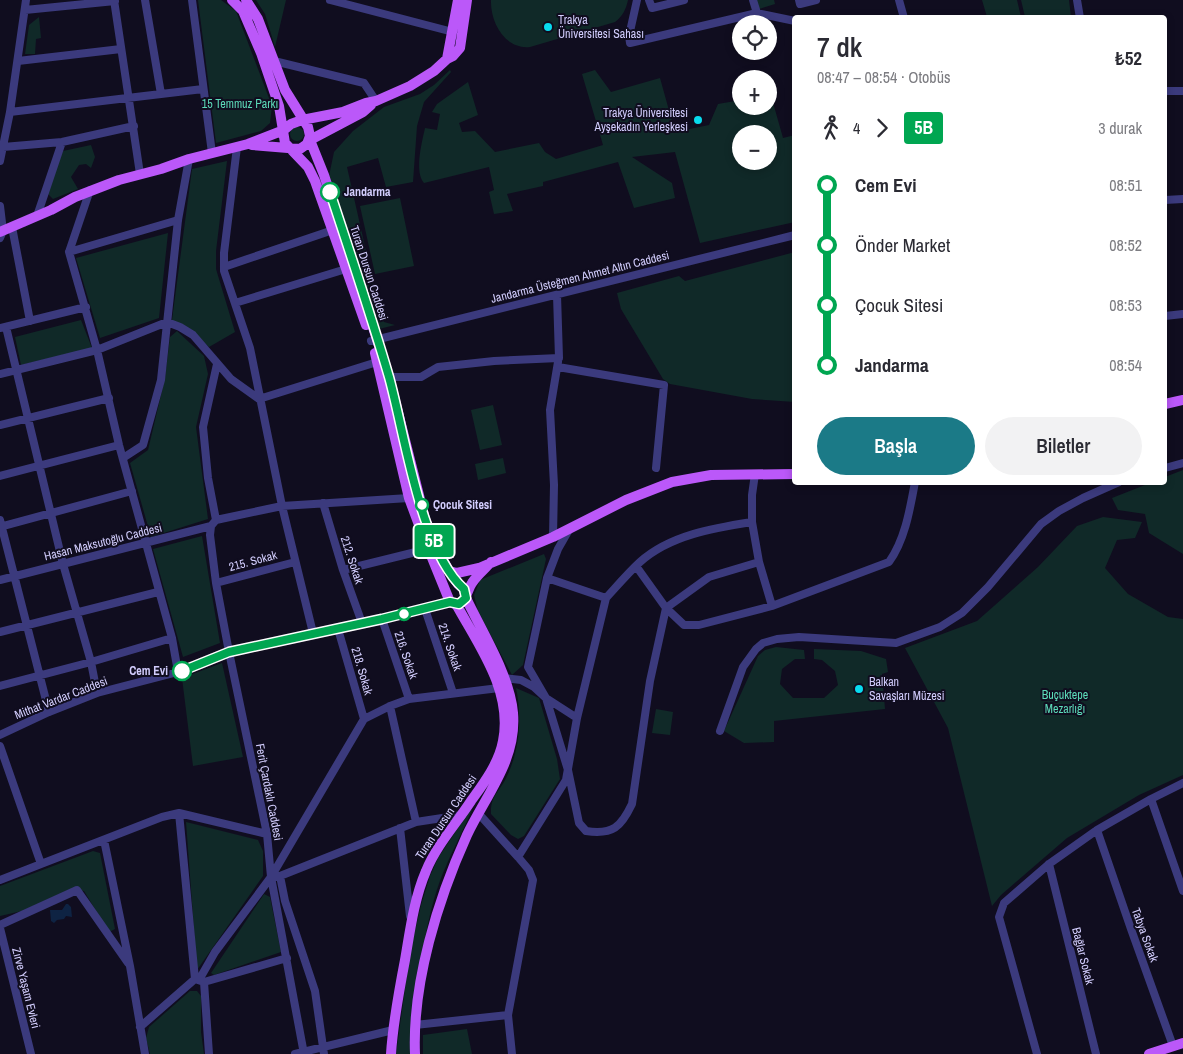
<!DOCTYPE html>
<html lang="tr">
<meta charset="utf-8">
<style>
body{margin:0;font-family:"Archivo Narrow",sans-serif;background:#f2f2f3;color:#2b2b33;height:100vh;display:flex;flex-direction:column;font-size:19px;white-space:nowrap}
*{box-sizing:border-box;margin:0}
p{font-size:16px;color:#7c7c81}
.icon{flex:none;width:28px;height:28px;fill:none;stroke:currentColor;stroke-width:2;stroke-linecap:round;stroke-linejoin:round}
.map{position:relative;flex:1;overflow:hidden}
.details{position:absolute;left:792px;top:15px;width:375px;height:470px;display:flex;flex-direction:column;background:#fff;border-radius:5px;box-shadow:0 2px 8px #0003}
.details>*{flex:none}
.badge{padding:0 10px;border-radius:4px;font-size:18px;line-height:32px}
.controls{position:absolute;left:732px;top:15px;display:grid;gap:10px}
.controls a{display:grid;place-items:center;width:45px;height:45px;border-radius:50%;background:#fff;box-shadow:0 2px 8px #0003;font-size:25px}
.map>.badge{position:absolute;translate:-50% -50%;box-shadow:0 0 0 2px #fff}
.legs{display:flex;align-items:center;gap:8px;height:55px;padding:0 25px;font-size:16px}
.legs p{margin-inline-start:auto}
.overview{display:flex;align-items:center;justify-content:space-between;height:85px;padding:0 25px}
h1{font-size:28px;font-weight:600;line-height:38px}
.button{display:flex;gap:10px;margin-top:auto;padding:10px 25px}
.button a{flex:1;height:58px;border-radius:30px;background:#1b7a87;color:#fff;font-size:20px;font-weight:600;line-height:58px;text-align:center}
.button a+a{background:#f2f2f3;color:#2b2b33}
ul{padding:0 25px;list-style:none}
li{display:flex;align-items:center;gap:18px;height:60px;font-size:19px}
li i{display:grid;place-items:center;width:8px;height:100%;margin:0 6px;background:currentColor}
li i::after{content:'';width:12px;height:12px;margin:-6px;border:4px solid;border-radius:50%;background:#fff}
li p{margin-inline-start:auto}
li:first-child i{background:linear-gradient(#0000 50%,currentColor 0)}
li:last-child i{background:linear-gradient(currentColor 50%,#0000 0)}
.map>svg:first-child{display:block}
</style>
<div class="map">
<svg width="1183" height="1054" viewBox="0 0 1183 1054">
<rect width="100%" height="100%" fill="#100d1f"/>
<path fill="#102928" fill-rule="evenodd" d="M 198,0 L 221,0 L 236,11 L 272,106 L 270,123 L 261,131 L 216,143 Z
M 256,0 L 286,0 L 275,47 L 265,14 Z
M 491,0 L 628,0 C 626,9 623,16 615,22 L 530,47 C 505,50 490,22 491,0 Z
M 756,0 L 774,0 L 775,4 L 759,9 Z
M 982,0 L 1017,0 L 1021,17 L 987,17 Z
M 1021,0 L 1069,0 L 1071,17 L 1025,17 Z
M 39,17 L 41,38 L 36,39 L 35,54 L 25,54 L 29,25 Z
M 450,70 L 451,72 L 424,102 L 417,126 L 413,182 L 386,187 L 378,158 L 347,167 L 371,273 L 384,322 L 395,325 L 379,329 L 329,176 L 334,152 L 353,131 L 384,107 L 420,94 L 434,85 Z
M 595,70 L 611,92 L 660,78 L 675,132 L 709,125 L 718,104 L 741,100 L 741,106 L 769,106 L 769,97 L 772,99 L 783,138 L 795,135 L 795,222 L 700,243 L 675,152 L 632,157 L 672,183 L 675,198 L 634,208 L 618,162 L 543,182 L 543,186 L 507,194 L 513,211 L 494,214 L 489,192 L 494,190 L 489,167 L 424,183 C 414,172 422,142 425,128 L 437,130 L 440,114 L 432,112 L 437,104 L 468,82 L 478,115 L 459,123 L 462,132 L 475,131 L 495,152 L 539,143 L 545,152 L 556,159 L 603,145 L 582,74 ZM 741,134 L 769,134 L 769,161 L 741,161 Z
M290 134a7 7 0 1 1 14 0a7 7 0 1 1-14 0Z
M 91,145 L 95,157 L 91,168 L 86,164 L 79,165 L 71,177 L 78,189 L 53,199 L 45,191 L 63,151 Z
M 227,161 L 216,251 L 216,269 L 235,332 L 209,347 L 191,331 L 172,320 L 192,169 Z
M 400,198 L 414,266 L 375,274 L 360,206 Z
M 168,233 L 159,318 L 100,338 L 76,258 Z
M 795,252 L 795,402 L 752,399 L 670,384 L 663,379 L 621,309 L 617,293 L 679,276 L 685,281 Z
M 81,320 L 92,348 L 21,365 L 15,337 Z
M 177,331 L 204,356 L 208,374 L 196,427 L 208,519 L 151,537 L 130,463 L 148,450 L 165,378 L 170,337 Z
M 493,405 L 502,445 L 480,450 L 471,410 Z
M 503,458 L 506,473 L 478,480 L 475,464 Z
M 1183,470 L 1183,554 L 1149,533 L 1145,514 L 1118,510 L 1112,498 L 1150,483 L 1165,482 L 1165,477 Z
M 1103,517 L 1142,522 L 1135,538 L 1117,540 L 1105,568 L 1128,594 L 1168,617 L 1183,619 L 1183,775 L 1139,795 L 1067,838 L 1001,895 L 992,906 L 948,728 L 905,648 L 977,621 L 1038,567 L 1077,526 Z
M 202,536 L 220,643 L 183,657 L 153,549 Z
M 544,554 L 546,559 L 523,665 L 512,675 L 478,611 L 474,595 L 480,580 Z
M 776,647 L 804,650 L 805,659 L 795,659 L 782,669 L 780,684 L 793,698 L 824,698 L 838,685 L 835,671 L 822,660 L 814,659 L 814,649 L 861,651 L 886,659 L 888,672 L 882,674 L 885,709 L 774,721 L 774,742 L 744,743 L 724,731 L 758,656 L 765,650 Z
M 222,663 L 243,757 L 193,766 L 182,678 Z
M 516,688 L 539,698 L 557,759 L 560,779 L 524,836 L 518,839 L 511,835 L 491,814 C 490,795 500,792 507,776 C 520,749 522,716 516,688 Z
M 656,709 L 673,712 L 670,735 L 652,733 Z
M 470,810 L 472,810 C 463,831 452,851 443,873 C 421,928 418,995 412,1054 L 396,1054 L 410,952 L 421,905 L 430,876 L 438,858 Z
M 186,822 L 258,840 L 263,851 L 263,876 L 197,970 Z
M 93,851 L 100,853 L 115,929 L 109,932 L 84,891 L 70,889 L 22,911 L 0,916 L 0,886 Z
M 264,894 L 270,897 L 281,952 L 214,975 L 211,973 Z
M 190,991 L 197,991 L 201,996 L 201,1032 L 204,1054 L 150,1054 L 146,1038 L 149,1027 Z
M 467,1029 L 472,1054 L 423,1054 L 423,1035 Z"/>
<path fill="#0e2343" d="M 66,904 L 68,904 L 71,907 L 72,917 L 66,916 L 64,919 L 57,920 L 54,923 L 51,921 L 50,910 L 62,910 Z"/>
<g fill="none" stroke-linecap="round" stroke-linejoin="round">
<path stroke="#3b3a7d" stroke-width="8" d="M 114,0 L 140,174
M 145,0 L 161,94
M 192,0 L 212,153
M 330,0 L 453,32
M 637,0 L 629,36 L 630,43 L 757,13 L 795,21
M 649,0 L 652,8 L 684,0
M 753,0 L 757,13
M 799,0 L 800,4 L 816,0
M 899,0 L 904,18
M 1077,0 L 1080,18
M 25,10 L 115,1
M 18,61 L 121,49
M 274,61 L 364,83 L 376,101
M 1165,91 L 1183,91
M 10,112 L 203,89
M 3,147 L 62,142 L 134,126
M 237,147 L 224,253 L 224,271 L 250,348 L 282,506 L 313,633
M 0,161 L 10,112 L 26,0
M 90,190 L 69,252 L 97,350 L 119,445 L 172,638 L 178,672
M 1165,200 L 1183,199
M 0,206 L 3,231 L 0,238
M 37,216 L 62,142
M 12,227 L 30,321
M 69,252 L 178,220
M 224,267 L 333,230
M 235,303 L 346,269
M 1165,316 L 1183,314
M 6,327 L 63,564 L 91,662 L 97,693
M 0,328 L 86,307
M 371,341 L 795,235
M 558,367 L 664,385 L 656,468
M 0,374 L 97,350 L 167,322 L 180,327 L 193,335 L 231,379 L 259,399
M 389,377 L 421,377 L 438,367 L 494,361 L 559,358 L 557,295
M 259,399 L 377,362
M 0,425 L 109,398
M 123,458 L 143,445 L 161,380 L 178,220 L 189,159
M 1165,468 L 1183,463
M 0,476 L 119,445
M 323,503 L 343,570 L 362,623
M 0,520 L 49,712
M 216,520 L 208,478 L 203,427 L 217,364
M 0,527 L 132,491
M 570,528 L 558,549 L 547,578 L 606,598 C 617,586 628,573 640,562 C 670,535 714,528 752,522
M 553,537 L 554,485 L 550,410 L 558,362
M 759,562 L 772,606
M 636,566 L 666,608 L 709,577 L 759,562 L 752,522 L 752,495 L 755,474
M 343,570 L 428,549
M 547,578 L 528,667 L 546,698 L 577,718 L 606,598
M 0,580 L 211,526
M 216,583 L 295,562
M 666,608 L 684,625 L 699,625 L 772,606 L 889,562 C 905,540 910,509 915,482
M 425,609 L 453,693
M 382,619 L 409,699
M 338,629 L 364,719
M 0,632 L 158,592
M 504,678 L 521,680 L 534,687 L 546,698 L 568,770 L 579,823 L 586,831 C 613,835 621,827 632,804 L 650,681 L 666,608
M 0,686 L 91,662 L 172,638
M 390,706 L 416,822 L 462,815
M 720,731 L 743,667 L 756,649 L 763,643 L 777,639 L 799,637 L 896,643 L 940,627 L 962,613 L 988,587 L 1041,524 L 1059,511 L 1083,498 L 1119,482
M 0,735 L 49,712 L 97,693 L 178,672 L 229,652 L 382,619 L 450,602
M 0,746 L 41,864 L 0,880
M 1151,799 L 1183,891
M 179,813 L 195,979
M 479,814 L 518,857 L 566,780 L 577,718
M 400,828 L 410,916
M 1097,830 L 1131,929 L 1173,1046
M 104,840 L 130,966 L 145,1054
M 41,864 L 162,817 L 179,813 L 267,834
M 1049,864 L 1096,1054
M 280,876 L 285,901 L 315,991 L 324,1054
M 276,877 L 280,876 L 416,822
M 0,925 L 77,890 L 128,963
M 0,928 L 31,1054
M 195,979 L 204,982 L 287,958
M 199,980 L 215,952 L 271,877 L 364,719 L 390,706 L 409,699 L 499,688
M 204,982 L 209,1054
M 415,1025 L 508,1015
M 140,1027 L 195,979
M 295,1054 L 393,1030
M 304,1054 L 271,877 L 267,834 L 229,652 L 216,583 L 210,535 L 211,526 L 216,520 L 282,506 L 409,498
M 512,1054 L 508,1015 L 533,880 L 529,870 L 518,857
M 1037,1054 L 999,917 L 1004,903 L 1049,864 L 1097,830 L 1151,799 L 1183,783"/>
<path stroke="#bb58f9" stroke-width="10" d="M 232,0 L 243,11 L 261,53 L 279,106 L 285,143 L 308,167 L 315,181 L 366,325
M 246,0 L 258,19 L 285,90 L 308,127 L 310,136 L 307,144 L 300,149 L 252,145
M 447,59 L 458,0
M 310,140 L 324,175 L 389,377 L 425,519 L 434,543 L 449,571 L 458,584 L 464,589 L 466,598 C 482,632 510,676 513,713 C 517,760 486,795 467,835 C 438,899 412,983 415,1054
M 310,140 L 363,112 L 371,105
M 0,232 L 51,210 L 75,197 L 119,180 L 161,169 L 189,159 L 248,144 L 284,130 L 291,124 L 302,120 L 343,112 L 366,103 L 376,101 L 410,86 L 434,71 L 447,59 L 453,56 L 460,48 L 467,0
M 375,353 L 409,498 L 422,533 L 450,602 C 465,611 466,592 472,583 C 477,575 485,569 491,562
M 1165,404 L 1183,400
M 449,571 L 457,573 L 479,568 L 553,537 L 626,500 L 672,482 L 711,475 L 795,474
M 391,1054 C 393,1022 399,991 405,960 C 410,931 414,899 426,871 C 436,846 456,824 471,801 C 484,783 499,763 503,741 C 513,691 479,646 456,604
M 1149,1054 L 1183,1043"/>
</g>
<g fill="none" stroke-linecap="round" stroke-linejoin="round">
<g stroke="#fff" stroke-width="11">
<path id="line-1" d="M 182,671 L 229,652 L 382,619 L 450,602 L 459,604 L 466,598 L 464,589 C 420,550 405,434 389,377 C 371,315 350,253 330,192"/>
</g>
<use href="#line-1" stroke="#00a651" stroke-width="8"/>
</g>
<g fill="#08dbee" stroke="#100d1f" stroke-width="2">
<circle cx="548" cy="27" r="5"/>
<circle cx="698" cy="120" r="5"/>
<circle cx="859" cy="689" r="5"/>
</g>
<g fill="#fff" stroke="#00a651" stroke-width="2.5">
<circle cx="330" cy="192" r="9"/>
<circle cx="422" cy="505" r="6"/>
<circle cx="404" cy="614" r="6"/>
<circle cx="182" cy="671" r="9"/>
</g>
<g text-anchor="middle" stroke-width="4" stroke-linejoin="round" paint-order="stroke">
<g font-size="12" fill="#d2cdfd" stroke="#100d1f" text-anchor="start">
<text x="558" y="24">Trakya<tspan x="558" dy="14">Üniversitesi Sahası</tspan></text>
<text x="688" y="117" text-anchor="end">Trakya Üniversitesi<tspan x="688" dy="14">Ayşekadın Yerleşkesi</tspan></text>
<text x="869" y="686">Balkan<tspan x="869" dy="14">Savaşları Müzesi</tspan></text>
</g>
<g font-size="12" fill="#5cdab9" stroke="#100d1f">
<text x="240" y="108">15 Temmuz Parkı</text>
<text x="1065" y="699">Buçuktepe<tspan x="1065" dy="14">Mezarlığı</tspan></text>
</g>
<g font-size="12" font-weight="bold" fill="#d2cdfd" stroke="#100d1f" text-anchor="start">
<text x="344" y="196">Jandarma</text>
<text x="433" y="509">Çocuk Sitesi</text>
<text x="168" y="675" text-anchor="end">Cem Evi</text>
</g>
<g font-size="12" fill="#d2cdfd" stroke="#100d1f">
<text transform="translate(369 273) rotate(72)" y="4">Turan Dursun Caddesi</text>
<text transform="translate(580 277) rotate(-14)" y="4">Jandarma Üsteğmen Ahmet Altın Caddesi</text>
<text transform="translate(103 542) rotate(-14)" y="4">Hasan Maksutoğlu Caddesi</text>
<text transform="translate(352 560) rotate(72)" y="4">212. Sokak</text>
<text transform="translate(253 561) rotate(-15)" y="4">215. Sokak</text>
<text transform="translate(450 647) rotate(71)" y="4">214. Sokak</text>
<text transform="translate(406 655) rotate(71)" y="4">216. Sokak</text>
<text transform="translate(362 671) rotate(74)" y="4">218. Sokak</text>
<text transform="translate(61 698) rotate(-21)" y="4">Mithat Vardar Caddesi</text>
<text transform="translate(269 792) rotate(79)" y="4">Ferit Çardaklı Caddesi</text>
<text transform="translate(446 817) rotate(-56)" y="4">Turan Dursun Caddesi</text>
<text transform="translate(1145 935) rotate(70)" y="4">Tabya Sokak</text>
<text transform="translate(1083 956) rotate(76)" y="4">Bağlar Sokak</text>
<text transform="translate(26 988) rotate(76)" y="4">Zirve Yaşam Evleri</text>
</g>
</g>
</svg>
<div class="controls">
<a><svg class="icon" aria-label="locate" viewBox="0 0 24 24"><circle cx="12" cy="12" r="6"/><path d="M12 2v4M12 18v4M2 12h4M18 12h4"/></svg></a>
<a>+</a>
<a>−</a>
</div>
<b class="badge" style="left:434px;top:541px;background:#00a651;color:#fff">5B</b>
<section class="details">
<div class="overview"><div><h1>7 dk</h1><p>08:47 – 08:54 · Otobüs</p></div><b>₺52</b></div>
<div class="legs"><svg class="icon" aria-label="walk" viewBox="0 0 24 24"><circle cx="13" cy="4" r="2"/><path d="M13 8l-2 6 4 7M11 14l-3 7M7 12l3-4h3l4 4"/></svg>4<svg class="icon" aria-label="forward" viewBox="0 0 24 24"><path d="M9 5l7 7-7 7"/></svg><b class="badge" style="background:#00a651;color:#fff">5B</b><p>3 durak</p></div>
<ul>
<li><i style="color:#00a651"></i><b>Cem Evi</b><p>08:51</p></li>
<li><i style="color:#00a651"></i><span>Önder Market</span><p>08:52</p></li>
<li><i style="color:#00a651"></i><span>Çocuk Sitesi</span><p>08:53</p></li>
<li><i style="color:#00a651"></i><b>Jandarma</b><p>08:54</p></li>
</ul>
<div class="button"><a>Başla</a><a>Biletler</a></div>
</section>
</div>
